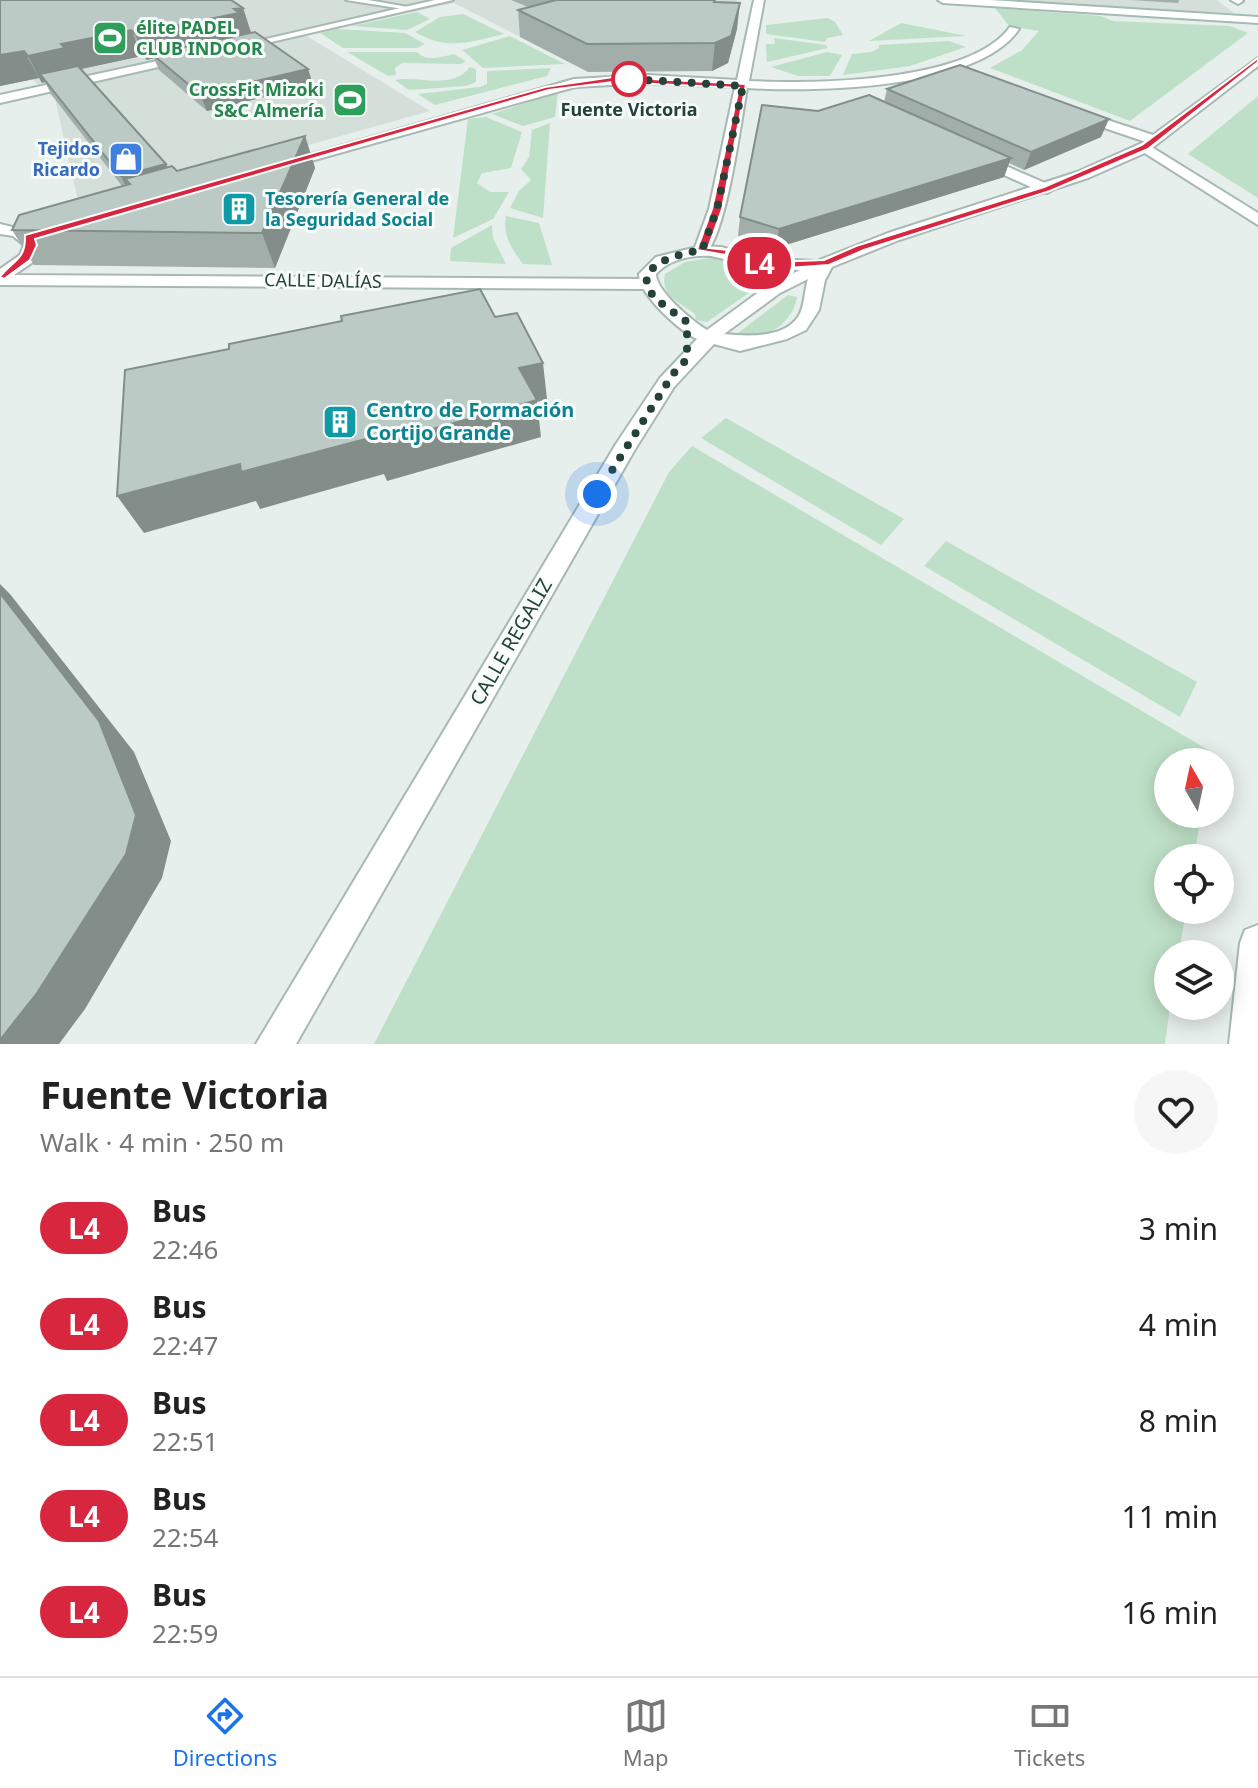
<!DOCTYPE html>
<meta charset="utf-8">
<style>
body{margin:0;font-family:"Noto Sans",sans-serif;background:#f6f6f6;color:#222;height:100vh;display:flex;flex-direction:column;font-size:30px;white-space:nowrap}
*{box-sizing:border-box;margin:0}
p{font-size:26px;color:#767676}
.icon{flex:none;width:44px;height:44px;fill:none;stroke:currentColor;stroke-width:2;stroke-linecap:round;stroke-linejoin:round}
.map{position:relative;height:1044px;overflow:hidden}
.drawer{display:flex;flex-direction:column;background:#fff;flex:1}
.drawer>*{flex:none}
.badge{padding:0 16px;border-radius:26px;font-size:28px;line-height:52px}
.needle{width:52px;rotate:351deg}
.tools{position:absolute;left:1154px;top:748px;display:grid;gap:16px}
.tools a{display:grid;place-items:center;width:80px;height:80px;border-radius:50%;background:#fff;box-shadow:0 4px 20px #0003;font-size:40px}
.you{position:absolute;width:40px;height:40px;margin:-20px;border:6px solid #fff;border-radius:50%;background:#1a73e8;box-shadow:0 0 0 12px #1a73e833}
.map>.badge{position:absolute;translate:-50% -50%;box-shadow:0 0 0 4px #fff}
.round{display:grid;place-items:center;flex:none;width:84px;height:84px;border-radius:42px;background:#f6f6f6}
.summary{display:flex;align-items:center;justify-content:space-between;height:136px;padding:0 40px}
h1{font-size:38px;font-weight:700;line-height:60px}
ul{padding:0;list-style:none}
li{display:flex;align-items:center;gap:24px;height:96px;padding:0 40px}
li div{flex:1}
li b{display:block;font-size:30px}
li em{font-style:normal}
li .badge{min-width:88px;font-weight:700;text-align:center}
.tabs{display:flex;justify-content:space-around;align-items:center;height:112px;border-top:2px solid #e0e0e0;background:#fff;font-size:22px;color:#767676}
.tabs a{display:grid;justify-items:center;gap:4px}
.tabs .active{color:#1a73e8}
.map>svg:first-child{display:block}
</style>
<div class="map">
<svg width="1258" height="1044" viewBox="0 0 1258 1044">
<rect width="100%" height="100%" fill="#e6efeb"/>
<path fill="#d4dfda" d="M 0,0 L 737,0 L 737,29 L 567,23 L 520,37 L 454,3 L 305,35 L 430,111 L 80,209 L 55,99 L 32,79 Z
M 956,0 L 1217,0 L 1234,13 L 989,3 Z"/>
<path fill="#bfe0c8" d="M 995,8 L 1101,16 L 1113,21 L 1230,26 L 1248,33 L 1130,121 L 990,68 L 1022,50 L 1039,31 L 1009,26 Z
M 417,12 L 430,19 L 407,30 L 351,26 Z
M 463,14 L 504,34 C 470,42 447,51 415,32 L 440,17 Z
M 828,18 L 835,22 L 843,35 L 827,38 L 825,42 L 766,34 L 766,25 Z
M 901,23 L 967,36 L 869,41 Z
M 337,29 L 405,33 L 425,44 L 417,48 L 343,48 L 320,33 Z
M 510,36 L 565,64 L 483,68 L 462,50 Z
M 774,38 L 826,45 L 828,48 L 767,62 L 766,44 L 775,44 Z
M 949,41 L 966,47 L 910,66 L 843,75 L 852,54 L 871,52 L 879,48 L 879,45 Z
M 347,52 L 417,52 C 426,62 442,57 454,54 L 466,61 L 461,64 L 402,63 L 395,68 L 396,75 L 388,76 Z
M 827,52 L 842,55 L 830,76 L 798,76 L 771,67 Z
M 470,67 L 476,69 L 476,82 L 466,86 L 409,90 L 395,80 C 418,75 452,91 470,67 Z
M 551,68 L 547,76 L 435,105 L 418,94 L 480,87 L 487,84 L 487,71 Z
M 558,92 L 555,117 L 523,126 L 492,114 Z
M 1258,96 L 1258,198 L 1188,154 Z
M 486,117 L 522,132 L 511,168 L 482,173 L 477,183 L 490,192 L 509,192 L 493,219 L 453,238 L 468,119 Z
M 550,123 L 543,218 L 510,208 L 519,191 L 531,180 L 521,169 L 529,157 L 532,130 Z
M 506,216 L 539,223 L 552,265 L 523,264 C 512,250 502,234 506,216 Z
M 492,225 L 493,238 L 506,264 L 450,261 L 451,248 Z
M 715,257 L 769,274 L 769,279 L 707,322 L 696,320 L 695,314 C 680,302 660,297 665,274 L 685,262 Z
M 788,295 L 797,297 C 793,323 765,343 738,333 Z
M 726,418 L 904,519 L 881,545 L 701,438 Z
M 692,446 L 1210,751 L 1209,762 L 1168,762 L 1168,814 L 1201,814 L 1194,858 L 1168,858 L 1168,910 L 1186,910 L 1179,954 L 1168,954 L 1168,1006 L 1170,1006 L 1165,1044 L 374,1044 L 669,472 Z
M 946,541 L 1197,682 L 1180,717 L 924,566 Z"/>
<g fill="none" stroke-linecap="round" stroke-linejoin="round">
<g stroke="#a8b8b2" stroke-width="4">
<path id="service" d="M 346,0 L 368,0 L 414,8 L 410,10 Z"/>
</g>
<g stroke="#a8b8b2" stroke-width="4">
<path id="minor" d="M 435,0 L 453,0 L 237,50 L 231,47 Z
M 754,0 L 764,0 L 749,81 C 813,84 970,83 1010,27 L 1019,29 C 978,90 815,92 747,88 C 742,114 725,249 702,255 L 694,250 L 709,209 L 735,87 L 648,83 L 575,87 L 286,168 L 276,168 L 274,165 L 574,79 L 648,75 L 737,80 Z
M 185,55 L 191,58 L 189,60 L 0,103 L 0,95 Z
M 1077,110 L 1159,137 L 1161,140 L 1149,143 L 1072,117 L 1071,114 Z
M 1145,143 L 1258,213 L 1258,225 L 1140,150 L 1138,147 Z
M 978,154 L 1052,186 L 1054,189 L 1047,193 L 1042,192 L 973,161 L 971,158 Z
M 0,224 L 29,231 L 40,245 L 33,262 L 14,275 L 646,279 L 655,284 L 646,289 L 0,285 L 0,269 L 20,255 L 24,245 L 13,236 L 0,234 Z
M 1258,925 L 1258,1044 L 1229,1044 L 1240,943 L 1245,930 Z"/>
</g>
<g stroke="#a8b8b2" stroke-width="4">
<path id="tertiary" d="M 1258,58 L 1258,66 L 1147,152 L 1088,178 L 899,240 L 832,267 L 825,280 L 819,310 L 806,330 L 787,339 L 740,351 L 714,344 L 674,387 L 634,451 L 296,1044 L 256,1044 L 616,444 L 660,378 L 697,339 C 680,331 638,294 639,274 L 656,257 L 701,246 L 721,247 L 768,259 L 817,261 L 888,233 L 1077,172 L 1142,143 ZM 711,256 L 768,269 L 800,270 L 767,286 L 707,330 C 692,321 656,291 656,274 C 670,259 691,255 711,256 ZM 808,279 C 804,291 805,307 798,317 C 783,339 746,336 724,334 L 780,293 Z"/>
</g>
<g stroke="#a4bbb3" stroke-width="4">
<path id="secondary" d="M 938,0 L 990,0 L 1258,17 L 1258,23 L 943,3 Z
M 1231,0 L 1242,0 L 1243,1 L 1238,4 Z"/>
</g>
<use href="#service" fill="#fff" fill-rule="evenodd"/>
<use href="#minor" fill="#fff" fill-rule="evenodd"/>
<use href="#tertiary" fill="#fff" fill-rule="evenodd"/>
<use href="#secondary" fill="#fff" fill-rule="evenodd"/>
</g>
<path fill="#a1aea9" d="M 0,0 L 243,8 L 251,32 L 308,69 L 313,85 L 207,111 L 159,70 L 154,58 L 147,60 L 142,56 L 81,69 L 166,164 L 167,167 L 177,171 L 305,136 L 315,168 L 275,268 L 34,265 L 12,230 L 122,186 L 51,94 L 45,82 L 42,83 L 39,78 L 0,86 Z
M 511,0 L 715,0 L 715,3 L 737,29 L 728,63 L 712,71 L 588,72 L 520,37 L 518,10 L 528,7 Z
M 1131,0 L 1179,0 L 1178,3 Z
M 887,89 L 1101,137 L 1024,170 L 1009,163 L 1004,177 L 776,248 L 738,236 L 740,217 L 818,111 L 884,102 Z"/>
<path fill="#838d89" d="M 740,3 L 737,29 L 728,63 L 712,71 L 715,43 Z
M 243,8 L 251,33 L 152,54 L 154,58 L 147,60 L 135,34 Z
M 131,30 L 142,56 L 76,70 L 40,74 L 45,82 L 42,83 L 28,56 L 61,44 Z
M 24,51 L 39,78 L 0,86 L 0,55 Z
M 308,69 L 313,85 L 207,111 L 200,94 Z
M 1109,119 L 1101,137 L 1024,170 L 1031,152 Z
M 305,136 L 315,168 L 275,268 L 262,233 Z
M 1011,158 L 1004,177 L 776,248 L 779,229 Z
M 166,164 L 176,187 L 130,184 L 125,179 L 135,199 L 132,199 L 121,176 Z
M 543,363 L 547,399 L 537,402 L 541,437 L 387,481 L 384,474 L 260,509 L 256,501 L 144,533 L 117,496 L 519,368 Z
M 0,584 L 10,594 L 134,752 L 171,841 L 162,878 L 85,1009 L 59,1044 L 0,1044 Z"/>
<path fill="#bbcac4" stroke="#838d89" stroke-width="2" d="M 0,0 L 231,0 L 243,8 L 234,9 L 239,13 L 135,34 L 131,30 L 61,44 L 65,48 L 28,56 L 24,51 L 0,55 Z
M 556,0 L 715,0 L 714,2 L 740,3 L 731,36 L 715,43 L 587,44 L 518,10 Z
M 255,32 L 308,69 L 200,94 L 152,54 Z
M 960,65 L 1109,119 L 1031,152 L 887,89 Z
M 78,66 L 166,164 L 121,176 L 40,74 Z
M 869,95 L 1011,158 L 779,229 L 740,217 L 762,105 L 818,111 Z
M 305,136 L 262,233 L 12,230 L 19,215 L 130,184 L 125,179 L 172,166 L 177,171 Z
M 480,289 L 495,317 L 517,313 L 543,363 L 519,368 L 537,400 L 374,445 L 373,437 L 241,472 L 240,464 L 117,496 L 125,370 L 229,349 L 229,344 L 342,321 L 341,316 Z
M 0,593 L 99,721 L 136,815 L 126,854 L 37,993 L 0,1040 Z"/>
<path fill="#d7263d" stroke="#fff" stroke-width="2" d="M 1258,58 L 1258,62 L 1148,149 L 1050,191 L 864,250 L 829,265 L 773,269 L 737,257 L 697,250 L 712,209 L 739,88 L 613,82 L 549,90 L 35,239 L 37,245 L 30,260 L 4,279 L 0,277 C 12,260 26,261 25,235 L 545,87 L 613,77 L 746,84 L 722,209 L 708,248 L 738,251 L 773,262 L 824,260 L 856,246 L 1044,187 L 1142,145 Z"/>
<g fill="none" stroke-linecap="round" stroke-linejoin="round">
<path stroke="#24423a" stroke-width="8" stroke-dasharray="0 14.4" d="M 597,494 L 673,374 L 687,359 L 687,322 C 676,313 662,306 652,294 C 630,265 682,253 702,250 L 717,209 L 743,86 L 629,79"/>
</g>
<defs>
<g id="stadium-square" transform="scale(1.8)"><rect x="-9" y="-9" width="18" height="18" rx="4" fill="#2e9e5b" stroke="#f7fbf9"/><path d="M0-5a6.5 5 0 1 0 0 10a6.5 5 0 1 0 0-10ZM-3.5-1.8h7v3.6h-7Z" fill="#fff"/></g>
<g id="shop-square" transform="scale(1.8)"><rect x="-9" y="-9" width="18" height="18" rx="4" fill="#3f7fe0" stroke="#f7fbf9"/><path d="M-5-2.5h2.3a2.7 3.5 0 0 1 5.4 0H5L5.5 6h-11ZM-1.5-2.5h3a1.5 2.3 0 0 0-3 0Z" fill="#fff"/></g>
<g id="building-square" transform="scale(1.8)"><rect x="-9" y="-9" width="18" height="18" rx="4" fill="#0f9aa8" stroke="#f7fbf9"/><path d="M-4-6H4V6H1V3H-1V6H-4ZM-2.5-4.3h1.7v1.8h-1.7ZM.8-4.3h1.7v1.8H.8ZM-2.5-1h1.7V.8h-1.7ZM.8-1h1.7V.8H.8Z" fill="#fff"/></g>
</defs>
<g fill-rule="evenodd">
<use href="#stadium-square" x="110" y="38"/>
<use href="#stadium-square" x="350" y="100"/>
<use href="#shop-square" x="126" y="159"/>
<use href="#building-square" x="239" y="209"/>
<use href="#building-square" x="340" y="422"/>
</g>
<circle fill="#fff" stroke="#d7263d" stroke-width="4" cx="629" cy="79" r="16"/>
<g text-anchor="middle" stroke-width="6" stroke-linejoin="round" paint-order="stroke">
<g font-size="18" font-weight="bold" fill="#27864d" stroke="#f7fbf9" text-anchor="start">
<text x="136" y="34">élite PADEL<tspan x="136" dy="21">CLUB INDOOR</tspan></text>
<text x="324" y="96" text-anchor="end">CrossFit Mizoki<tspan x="324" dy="21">S&amp;C Almería</tspan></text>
</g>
<g font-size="18" font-weight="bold" fill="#24423a" stroke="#f7fbf9">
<text x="629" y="116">Fuente Victoria</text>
</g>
<g font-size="18" font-weight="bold" fill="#366cbe" stroke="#f7fbf9" text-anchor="end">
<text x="100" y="155">Tejidos<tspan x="100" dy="21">Ricardo</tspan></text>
</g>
<g font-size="18" font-weight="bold" fill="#0d838f" stroke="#f7fbf9" text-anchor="start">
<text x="265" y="205">Tesorería General de<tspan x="265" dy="21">la Seguridad Social</tspan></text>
</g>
<g font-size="18" fill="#24423a" stroke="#f7fbf9">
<text transform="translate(323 281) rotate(1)" y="6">CALLE DALÍAS</text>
</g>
<g font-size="20" font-weight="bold" fill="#0d838f" stroke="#f7fbf9" text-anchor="start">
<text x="366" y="417">Centro de Formación<tspan x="366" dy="23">Cortijo Grande</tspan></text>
</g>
<g font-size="20" fill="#24423a" stroke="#f7fbf9">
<text transform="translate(511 642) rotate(-60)" y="7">CALLE REGALIZ</text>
</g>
</g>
</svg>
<div class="tools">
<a><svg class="needle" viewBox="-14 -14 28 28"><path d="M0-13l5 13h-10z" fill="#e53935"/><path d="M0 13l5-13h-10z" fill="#767676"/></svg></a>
<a><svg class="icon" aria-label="locate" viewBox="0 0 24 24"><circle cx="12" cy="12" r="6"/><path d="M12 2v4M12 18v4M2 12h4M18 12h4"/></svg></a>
<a><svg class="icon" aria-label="layers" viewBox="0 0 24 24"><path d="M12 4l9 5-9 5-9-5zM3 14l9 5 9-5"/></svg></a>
</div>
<div class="you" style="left:597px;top:494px"></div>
<b class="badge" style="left:759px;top:263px;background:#d7263d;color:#fff">L4</b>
</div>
<section class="drawer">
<div class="summary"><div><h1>Fuente Victoria</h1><p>Walk · 4 min · 250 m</p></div><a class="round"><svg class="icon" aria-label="heart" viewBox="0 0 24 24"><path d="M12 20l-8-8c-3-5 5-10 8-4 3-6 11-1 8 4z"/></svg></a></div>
<ul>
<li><span class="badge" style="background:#d7263d;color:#fff">L4</span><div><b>Bus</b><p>22:46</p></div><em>3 min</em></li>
<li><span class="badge" style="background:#d7263d;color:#fff">L4</span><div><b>Bus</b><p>22:47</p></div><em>4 min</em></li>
<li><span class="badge" style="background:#d7263d;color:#fff">L4</span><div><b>Bus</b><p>22:51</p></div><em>8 min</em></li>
<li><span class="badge" style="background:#d7263d;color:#fff">L4</span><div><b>Bus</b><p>22:54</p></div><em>11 min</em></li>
<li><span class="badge" style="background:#d7263d;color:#fff">L4</span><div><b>Bus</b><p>22:59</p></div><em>16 min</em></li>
</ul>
</section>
<nav class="tabs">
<a class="active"><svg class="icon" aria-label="directions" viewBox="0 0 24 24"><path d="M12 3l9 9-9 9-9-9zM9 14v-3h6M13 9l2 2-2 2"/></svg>Directions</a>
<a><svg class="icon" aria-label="map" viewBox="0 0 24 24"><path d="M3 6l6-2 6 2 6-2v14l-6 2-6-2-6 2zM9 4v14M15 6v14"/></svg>Map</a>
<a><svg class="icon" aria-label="tickets" viewBox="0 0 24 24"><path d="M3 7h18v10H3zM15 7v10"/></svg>Tickets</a>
</nav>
